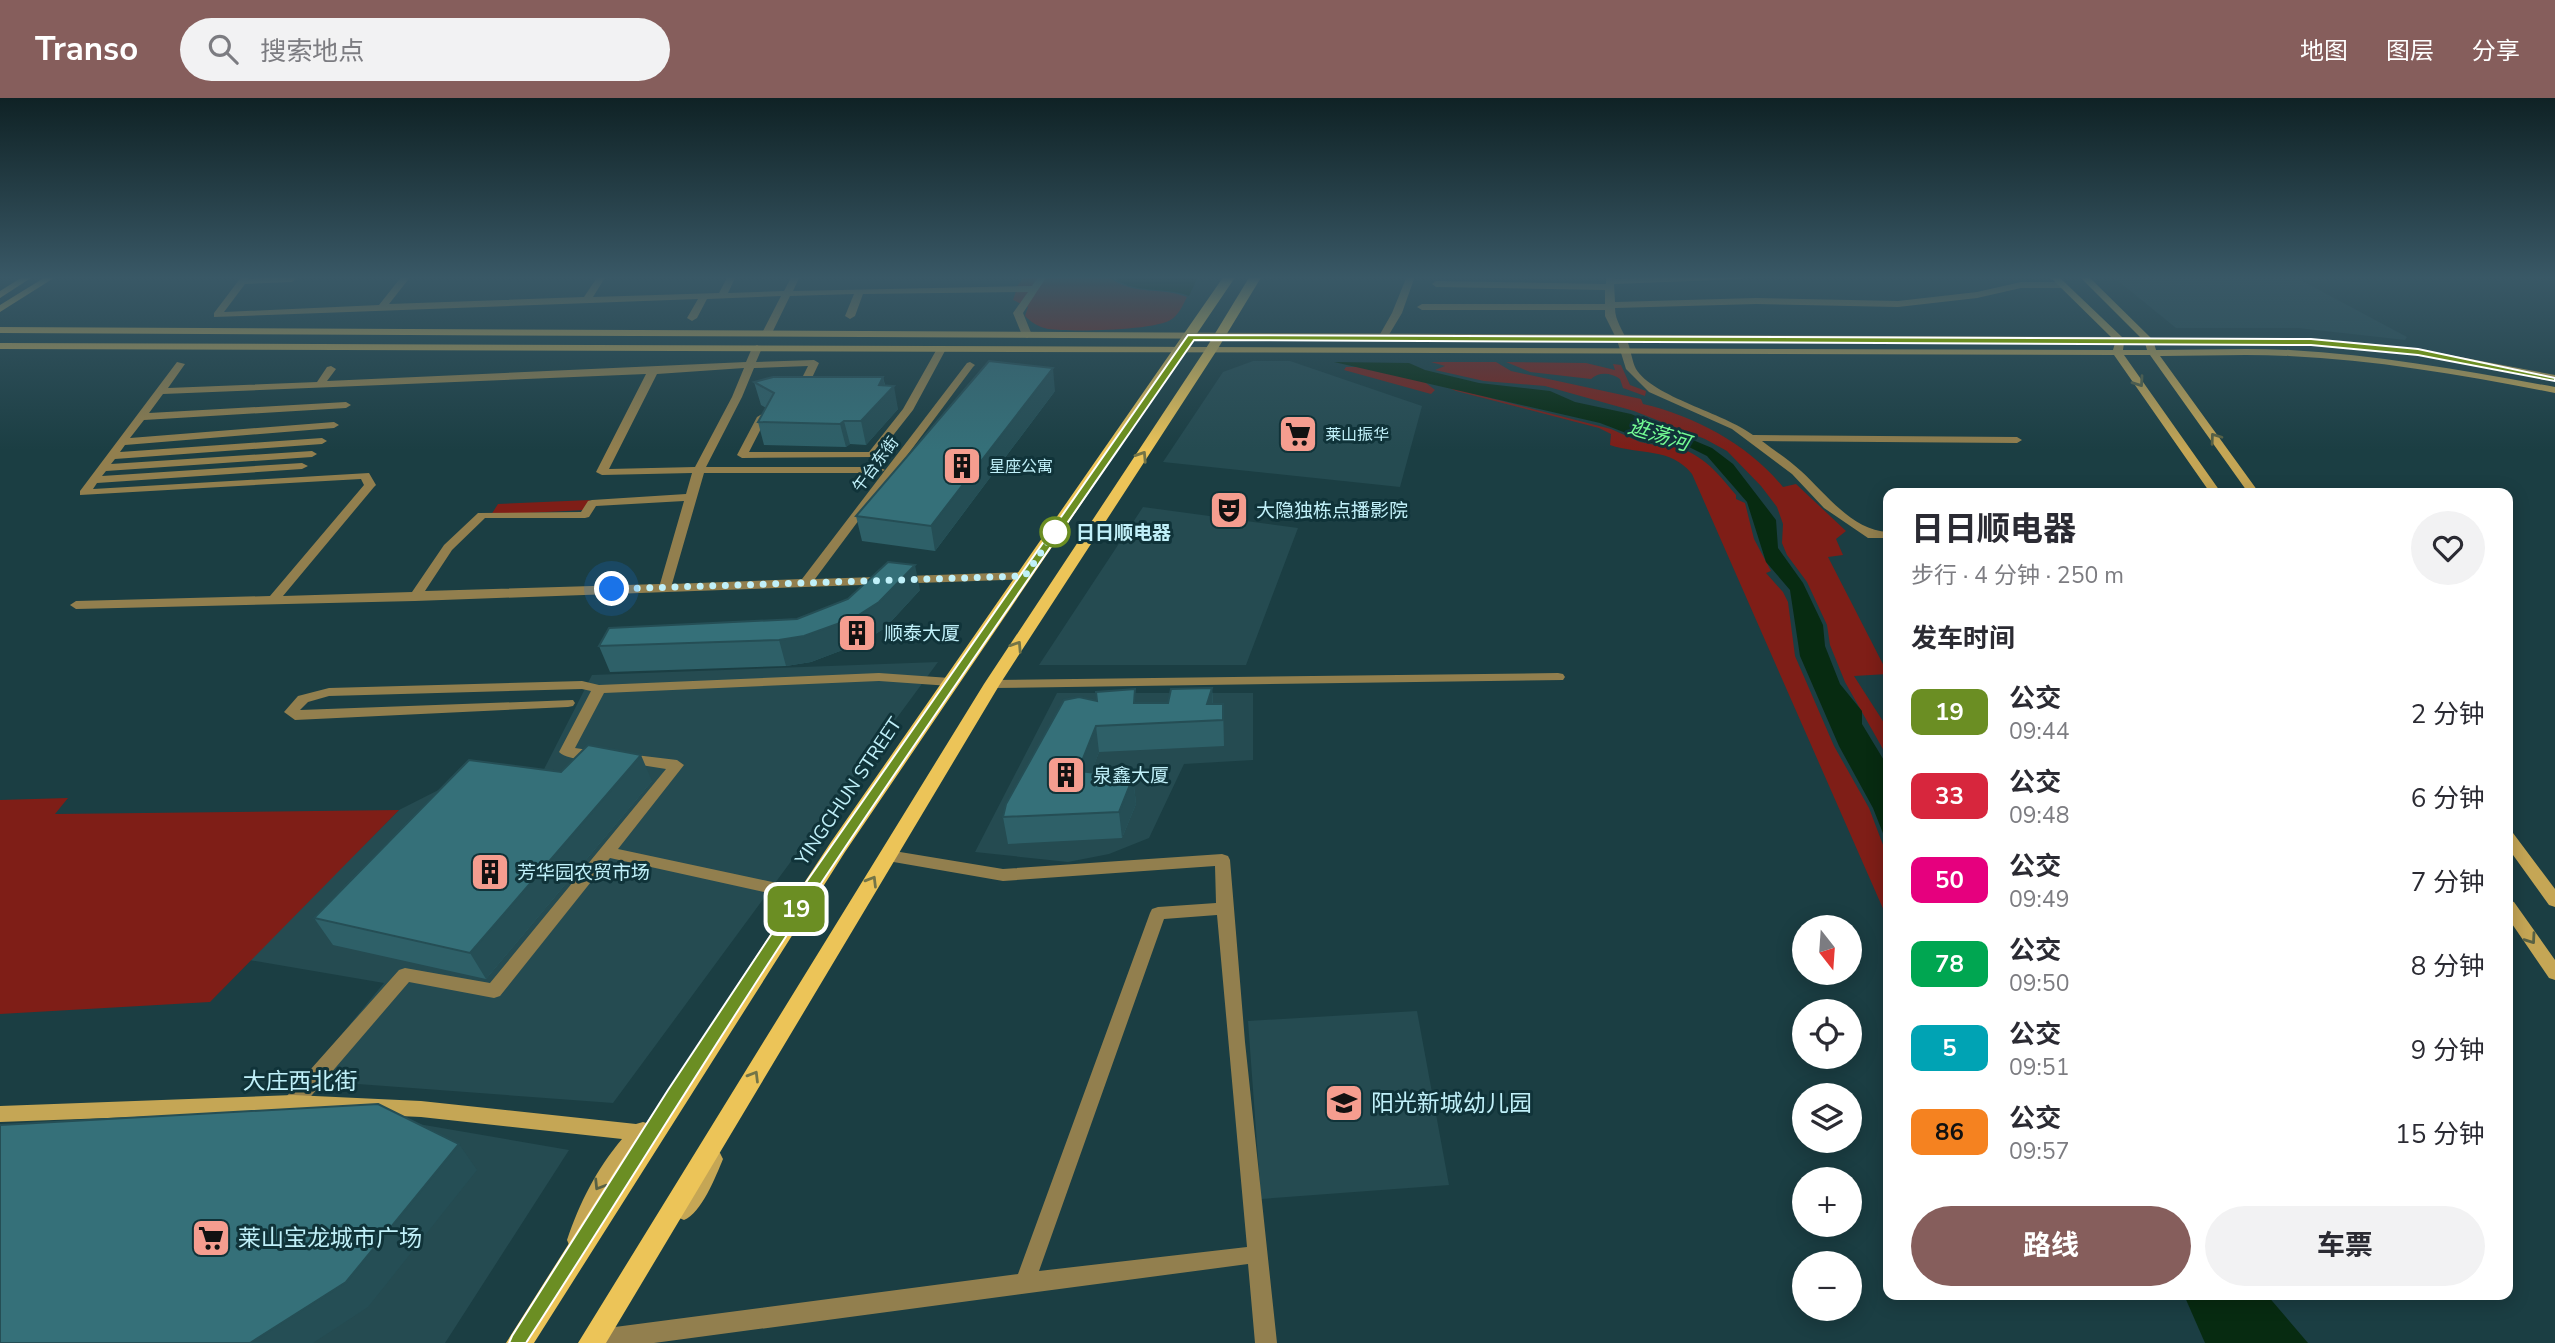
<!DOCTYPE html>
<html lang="zh">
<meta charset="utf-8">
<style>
body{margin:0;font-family:"Nunito Sans","Noto Sans SC",sans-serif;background:#f2f2f3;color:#2b2b33;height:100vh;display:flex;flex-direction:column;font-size:26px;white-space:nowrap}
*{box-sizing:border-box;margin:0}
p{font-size:23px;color:#7c7c81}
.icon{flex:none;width:38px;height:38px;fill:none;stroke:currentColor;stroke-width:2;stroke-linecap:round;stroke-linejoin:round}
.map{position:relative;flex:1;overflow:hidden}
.panel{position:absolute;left:1883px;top:390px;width:630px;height:812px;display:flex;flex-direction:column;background:#fff;border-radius:14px;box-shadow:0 4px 18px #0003}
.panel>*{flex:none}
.badge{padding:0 14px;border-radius:10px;font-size:24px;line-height:46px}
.needle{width:46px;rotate:163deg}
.tools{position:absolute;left:1792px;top:817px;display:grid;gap:14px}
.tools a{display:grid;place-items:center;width:70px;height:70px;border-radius:50%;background:#fff;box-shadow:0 4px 18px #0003;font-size:35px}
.you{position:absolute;width:35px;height:35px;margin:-18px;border:5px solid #fff;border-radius:50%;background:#1a73e8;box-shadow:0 0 0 10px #1a73e833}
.map>.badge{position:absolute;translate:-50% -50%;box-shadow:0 0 0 4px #fff}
h2{padding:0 28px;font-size:26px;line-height:63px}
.round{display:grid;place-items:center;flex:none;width:74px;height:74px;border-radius:37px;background:#f2f2f3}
.summary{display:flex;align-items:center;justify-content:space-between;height:119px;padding:0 28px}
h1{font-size:33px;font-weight:700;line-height:52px}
.cta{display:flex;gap:14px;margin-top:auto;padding:14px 28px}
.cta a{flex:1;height:80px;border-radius:42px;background:#865e5c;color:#fff;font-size:28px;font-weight:700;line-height:80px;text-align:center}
.cta a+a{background:#f2f2f3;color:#2b2b33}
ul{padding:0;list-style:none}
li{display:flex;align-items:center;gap:21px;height:84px;padding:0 28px}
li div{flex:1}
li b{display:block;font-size:26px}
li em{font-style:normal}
li .badge{min-width:77px;font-weight:700;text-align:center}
header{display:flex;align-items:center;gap:42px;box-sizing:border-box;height:98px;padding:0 35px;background:#865e5c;color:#fff}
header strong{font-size:33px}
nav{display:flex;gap:38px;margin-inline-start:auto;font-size:24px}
.search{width:490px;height:63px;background:#f2f2f3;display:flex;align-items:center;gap:18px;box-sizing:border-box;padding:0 24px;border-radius:38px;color:#7c7c81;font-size:26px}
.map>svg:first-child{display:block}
</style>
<header>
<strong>Transo</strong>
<div class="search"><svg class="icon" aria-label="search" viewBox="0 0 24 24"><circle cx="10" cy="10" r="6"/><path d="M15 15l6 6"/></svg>搜索地点</div>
<nav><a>地图</a><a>图层</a><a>分享</a></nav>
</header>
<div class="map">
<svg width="2555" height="1245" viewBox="0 0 2555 1245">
<rect width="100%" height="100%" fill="#1b3e43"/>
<path fill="#254b51" d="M 2112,178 L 2293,178 L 2407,239 L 2405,242 L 2298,230 L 2176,230 Z
M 1253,263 L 1290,263 L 1422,308 L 1400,389 L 1163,364 L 1223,274 Z
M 1143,409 L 1298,430 L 1246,567 L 1039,567 Z
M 938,564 L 613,1005 L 304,982 L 384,885 L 249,862 L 399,712 L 478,672 L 540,679 L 592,577 Z
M 1057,595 L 1253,595 L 1253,662 L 1184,666 L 1149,740 L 1109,756 L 1068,764 L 975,754 Z
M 1417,913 L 1449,1087 L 1261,1101 L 1248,923 Z
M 401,1023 L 569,1052 L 445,1245 L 0,1245 L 0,1041 Z"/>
<path fill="#7f1e17" d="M 1025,178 L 1107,178 C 1135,199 1158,188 1187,199 C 1183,207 1179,216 1172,221 C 1156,233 1069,234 1048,231 C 1038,229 1031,224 1025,218 L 1028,209 L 1013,202 L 1018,187 Z
M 1431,264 L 1496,264 L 1511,273 L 1641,301 L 1643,306 C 1695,318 1749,347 1783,389 L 1796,386 L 1846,433 L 1836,441 L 1843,457 L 1828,459 L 1888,576 L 1854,578 L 1888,631 L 1888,660 L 1845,584 L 1830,547 L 1827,527 L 1807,484 L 1787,457 L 1782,445 L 1783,426 L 1777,409 L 1761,388 L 1727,353 L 1705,341 L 1634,313 L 1545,288 L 1484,283 L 1435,272 L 1445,268 Z
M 1506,264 L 1586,265 L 1615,272 L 1613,266 L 1621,267 L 1630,287 L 1646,293 L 1645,298 L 1623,290 L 1620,281 C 1612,275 1599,273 1591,281 L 1530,274 Z
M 1346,269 L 1366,269 L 1434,282 L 1471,295 L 1611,331 L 1640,344 L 1655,347 L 1659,342 C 1700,356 1708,363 1736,397 L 1736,401 L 1745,405 L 1754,441 L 1771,473 L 1766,475 L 1783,494 L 1788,504 L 1795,558 L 1834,648 L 1869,710 L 1888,760 L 1888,822 L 1692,376 C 1671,349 1639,357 1610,347 L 1611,336 L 1599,330 L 1456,293 L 1440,286 L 1426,285 L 1435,292 L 1431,296 L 1344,272 Z
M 590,402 L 585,412 L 491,417 L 498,406 Z
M 68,700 L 55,716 L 399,712 L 210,904 L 0,916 L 0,702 Z"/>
<path fill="#072b11" d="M 1112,178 L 1174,178 L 1197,181 L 1189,198 C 1163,188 1133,197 1112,178 Z
M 1334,264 L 1409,265 L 1425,272 L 1479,285 L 1550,293 L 1575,304 L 1631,316 L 1712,350 L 1733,366 L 1776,422 L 1778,450 L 1803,485 L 1823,527 L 1825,548 L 1840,586 L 1862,613 L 1862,626 L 1888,669 L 1888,748 L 1873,710 L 1839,648 L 1800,558 L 1790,492 L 1766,464 L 1747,404 L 1707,358 L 1675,342 L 1658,339 L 1652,345 L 1600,325 Z
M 2184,1197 L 2267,1197 L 2308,1245 L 2205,1245 Z"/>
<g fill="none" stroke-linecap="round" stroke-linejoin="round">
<path fill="#927f4e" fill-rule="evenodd" d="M 242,178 L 251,178 L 249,181 L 292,178 L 296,181 L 292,184 L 245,186 L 224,214 L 379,207 L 402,178 L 411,178 L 389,206 L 584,199 L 598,178 L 606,178 L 593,199 L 719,195 L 728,178 L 736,178 L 728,195 L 784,193 L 792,178 L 800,178 L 793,193 L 1032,188 L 1039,178 L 1047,178 L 1023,215 L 1032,237 L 1027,240 L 1022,237 L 1013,215 L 1028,194 L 863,196 L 855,218 L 850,221 L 845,218 L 854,196 L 790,198 L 772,235 L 767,238 L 762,235 L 781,198 L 707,201 L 697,220 L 692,223 L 687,220 L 698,201 L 214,219 L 214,215 Z
M 1407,178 L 1415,178 L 1402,215 L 1387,240 L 1381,240 L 1379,238 L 1392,215 Z
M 1606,178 L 1614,178 L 1614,181 L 1746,178 L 1742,181 L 1614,186 L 1615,204 L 1756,200 L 1898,203 L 1977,194 L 2021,184 L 2062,184 L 2066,187 L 2062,190 L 2021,190 L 1977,200 L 1898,209 L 1756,206 L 1615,210 C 1615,223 1623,232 1628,245 C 1631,253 1632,263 1636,271 C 1653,299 1724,315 1753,337 L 2017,339 L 2022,342 L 2017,345 L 1762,343 C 1775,353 1789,362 1801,373 C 1825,395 1853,433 1888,434 L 1888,440 L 1868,440 L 1824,410 L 1792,376 L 1732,331 L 1649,294 L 1626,271 L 1617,242 L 1605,218 L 1605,212 L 1422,212 L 1417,209 L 1422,206 L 1605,206 L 1605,192 L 1436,189 L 1432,186 L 1436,183 L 1606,186 Z
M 757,247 L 762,250 L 756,264 L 814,262 L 819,265 L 810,284 L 805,287 L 800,284 L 808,268 L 754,270 L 742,299 L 706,369 L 879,369 L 885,372 L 879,375 L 704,375 L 672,486 L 802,481 L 967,265 L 970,264 L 975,267 L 973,269 L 815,481 L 1025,474 L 1031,478 L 1029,481 L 415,503 L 76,511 L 70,507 L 76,503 L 270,498 L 364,387 L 361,381 L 80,397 L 80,393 L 177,264 L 185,266 L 168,290 L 317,284 L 327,269 L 331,268 L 336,271 L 327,283 L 746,264 L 752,250 ZM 744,270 L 732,299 L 695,369 L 609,371 L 657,276 ZM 646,276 L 596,374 L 602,377 L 692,375 L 686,396 L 592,402 L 588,403 L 581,414 L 478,415 L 444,447 L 412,494 L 283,498 L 374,389 L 376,387 L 369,375 L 93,391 L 97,385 L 302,371 L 308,368 L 302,365 L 102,378 L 106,373 L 312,359 L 317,356 L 312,353 L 111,366 L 115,361 L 322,346 L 327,343 L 322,340 L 120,354 L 125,347 L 334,330 L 339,327 L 334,324 L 130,340 L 144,322 L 346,310 L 351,307 L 346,304 L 149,315 L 163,296 ZM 684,403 L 660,486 L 425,493 L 452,452 L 485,420 L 585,420 L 589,419 L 596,408 Z
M 938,249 L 946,251 L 913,312 L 876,359 L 742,360 L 737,357 L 757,319 L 762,316 L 767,319 L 749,354 L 869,354 L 903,311 Z
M 879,575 L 950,580 L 957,584 L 950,588 L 879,583 L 604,595 L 575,650 L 602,654 L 604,657 C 596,665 567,662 559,654 L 591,593 L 582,591 L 329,598 L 308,604 L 300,612 L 573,602 L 575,605 L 573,608 L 568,609 L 295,622 L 284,614 L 298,598 L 329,590 L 582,583 L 599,587 Z
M 1558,575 L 1563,576 L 1565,579 L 1563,582 L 992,590 L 985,586 L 992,582 Z
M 627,656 L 677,662 L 684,667 L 618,751 L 805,791 L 811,793 L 813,797 L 811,801 L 805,803 L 610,760 L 500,898 L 494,900 L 409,884 L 300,1011 L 293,1013 L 286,1011 L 284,1005 L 286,999 L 399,872 L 405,870 L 490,885 L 666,671 L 622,664 L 620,661 L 622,658 Z
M 888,752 L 1003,771 L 1222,756 L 1228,758 L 1230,762 L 1245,944 L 1277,1245 L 1255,1245 L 1248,1166 L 654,1245 L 582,1245 L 585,1236 L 592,1232 L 1018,1176 L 1150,815 L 1152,811 L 1158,809 L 1216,805 L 1215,768 L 1003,783 L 882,762 L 880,758 L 882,754 ZM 1217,817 L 1247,1149 L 1039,1173 L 1164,821 Z"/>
<path fill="#c5a655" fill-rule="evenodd" d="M 24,178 L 34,178 L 0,200 L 0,193 Z
M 47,178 L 57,178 L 0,214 L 0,207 Z
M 2049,178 L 2058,178 L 2122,239 L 2140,239 L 2079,178 L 2088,178 L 2151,240 L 2275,240 L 2361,245 L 2418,251 L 2555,277 L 2555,283 C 2509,274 2464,264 2418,257 C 2331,244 2242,246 2154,245 L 2156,252 C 2201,252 2246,250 2290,252 C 2379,257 2467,273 2555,289 L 2555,295 C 2467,278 2378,262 2289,258 C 2246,256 2202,258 2160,258 L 2260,396 L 2249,396 L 2150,257 L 2124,257 L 2222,396 L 2211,396 L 2114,257 L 0,251 L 0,245 L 2113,252 L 2115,245 L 0,235 L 0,229 L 2111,239 ZM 2124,245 L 2145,245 L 2147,252 L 2123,252 Z
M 2508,734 L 2513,735 L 2555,791 L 2555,809 L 2549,807 L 2508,750 Z
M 2508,802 L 2514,804 L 2555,862 L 2555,882 L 2549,880 L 2508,820 Z
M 293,997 L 421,1003 L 636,1026 L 643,1024 L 650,1026 L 652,1032 L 609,1088 L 598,1110 L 584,1149 L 577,1151 L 570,1149 L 567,1142 C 580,1104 596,1072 622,1041 L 421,1019 L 293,1013 L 0,1024 L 0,1008 Z
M 713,1052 L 720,1055 L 723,1061 C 716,1078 701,1116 684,1122 L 677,1119 L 674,1113 L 698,1074 L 706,1055 Z"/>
<path fill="#ecc458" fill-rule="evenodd" d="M 1224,178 L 1236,178 L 845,754 L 534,1245 L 506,1245 L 616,1071 L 831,744 Z
M 1250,178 L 1262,178 L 1217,252 L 1000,586 L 606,1245 L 578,1245 L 984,586 L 1205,252 Z"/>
</g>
<path fill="#2e6068" d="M 883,279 L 885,287 L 898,311 L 866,347 L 850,346 L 846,349 L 764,347 L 758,324 L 766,310 L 761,307 L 754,284 Z
M 1055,293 L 935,453 L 862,443 L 856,418 Z
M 920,492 L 885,530 L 861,545 L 811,564 L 786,568 L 610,574 L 599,548 L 797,521 Z
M 1212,590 L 1213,606 L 1223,606 L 1224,648 L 1099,654 L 1091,675 L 1133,679 L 1136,706 L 1122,740 L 1008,746 L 1003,719 L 1097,603 L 1137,605 L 1168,605 Z
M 561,674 L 652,683 L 486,881 L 333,847 L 314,820 Z"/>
<path fill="#254e55" d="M 1053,270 L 1055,293 L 935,453 L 931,428 Z
M 883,279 L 886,296 L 894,288 L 898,311 L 866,347 L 861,323 Z
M 844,323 L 850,346 L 846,349 L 840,326 Z
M 915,467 L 920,492 L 885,530 L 861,545 L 811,564 L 786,568 L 779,542 Z
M 1212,590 L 1213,616 L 1207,606 Z
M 1096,628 L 1099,654 L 1082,700 L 1078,673 Z
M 641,657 L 652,683 L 486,881 L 470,855 Z
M 1133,679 L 1136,706 L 1122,740 L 1119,714 Z
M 459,1046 L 477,1072 L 368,1209 L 313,1245 L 250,1245 Z"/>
<path fill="#357079" stroke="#254e55" stroke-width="2" d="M 989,263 L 1053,270 L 931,428 L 856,418 Z
M 773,279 L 883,279 L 879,287 L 894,288 L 861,323 L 844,323 L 840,326 L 758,324 L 774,295 L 754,284 Z
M 888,464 L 915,467 L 879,504 L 854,520 L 804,538 L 779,542 L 599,548 L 609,530 L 797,521 L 848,501 Z
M 1212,590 L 1207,606 L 1223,606 L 1223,622 L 1096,628 L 1078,673 L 1133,679 L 1119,714 L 1003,719 L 1006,706 L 1064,602 L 1079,599 L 1097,603 L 1096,594 L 1135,591 L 1134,605 L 1168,605 L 1171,591 Z
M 588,647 L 641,657 L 470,855 L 314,820 L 469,662 L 561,674 Z
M 378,1006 L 459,1046 L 346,1184 L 250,1245 L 0,1245 L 0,1027 Z"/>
<defs><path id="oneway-chevron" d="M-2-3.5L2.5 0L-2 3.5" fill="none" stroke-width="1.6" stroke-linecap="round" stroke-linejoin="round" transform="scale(1.75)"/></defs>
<g stroke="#586144">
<use href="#oneway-chevron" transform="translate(2139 284) rotate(55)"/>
<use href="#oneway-chevron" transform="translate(2215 340) rotate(-126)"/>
<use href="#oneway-chevron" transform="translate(2531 841) rotate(55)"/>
<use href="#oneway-chevron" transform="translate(599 1087) rotate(122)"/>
</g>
<g stroke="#737447">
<use href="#oneway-chevron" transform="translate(1142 358) rotate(-57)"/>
<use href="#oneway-chevron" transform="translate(1017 548) rotate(-57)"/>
<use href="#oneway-chevron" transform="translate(872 783) rotate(-59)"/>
<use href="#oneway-chevron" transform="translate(754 978) rotate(-59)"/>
</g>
<linearGradient id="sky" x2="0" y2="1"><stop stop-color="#0f2225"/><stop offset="0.51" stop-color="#395866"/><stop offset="1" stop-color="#395866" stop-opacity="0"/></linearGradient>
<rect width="2555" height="352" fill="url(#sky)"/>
<path fill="#6b8e23" stroke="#fff" stroke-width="2" d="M 1188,237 L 2311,241 L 2418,251 L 2555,280 L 2555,283 L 2418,257 L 2311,247 L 1194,242 C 1066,427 937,611 812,799 C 713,948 620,1100 526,1245 L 509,1245 L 512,1238 L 668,992 L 800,793 Z"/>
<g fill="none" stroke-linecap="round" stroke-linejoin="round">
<path stroke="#c0f0f9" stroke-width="7" stroke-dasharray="0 12.6" d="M 612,491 L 1025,478 L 1055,434"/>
</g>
<defs>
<g id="supermarket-square" transform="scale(2.0125)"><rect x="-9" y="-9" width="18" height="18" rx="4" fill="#f59d8f" stroke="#103339"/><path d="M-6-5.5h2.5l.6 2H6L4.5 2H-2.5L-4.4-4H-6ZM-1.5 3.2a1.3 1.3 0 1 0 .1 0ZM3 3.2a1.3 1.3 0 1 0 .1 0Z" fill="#111"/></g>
<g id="building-square" transform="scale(2.0125)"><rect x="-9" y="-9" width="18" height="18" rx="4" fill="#f59d8f" stroke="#103339"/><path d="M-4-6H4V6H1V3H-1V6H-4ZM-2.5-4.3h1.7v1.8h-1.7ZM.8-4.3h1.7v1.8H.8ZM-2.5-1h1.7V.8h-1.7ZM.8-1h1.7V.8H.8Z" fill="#111"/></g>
<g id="theatre-square" transform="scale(2.0125)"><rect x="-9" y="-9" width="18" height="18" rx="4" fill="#f59d8f" stroke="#103339"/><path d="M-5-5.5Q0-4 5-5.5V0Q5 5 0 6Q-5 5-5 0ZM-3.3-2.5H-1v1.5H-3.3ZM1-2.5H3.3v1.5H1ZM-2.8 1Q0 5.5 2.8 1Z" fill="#111"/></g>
<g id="school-square" transform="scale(2.0125)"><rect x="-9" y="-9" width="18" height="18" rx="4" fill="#f59d8f" stroke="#103339"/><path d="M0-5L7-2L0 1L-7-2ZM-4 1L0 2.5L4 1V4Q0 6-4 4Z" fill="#111"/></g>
</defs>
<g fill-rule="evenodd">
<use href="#supermarket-square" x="1298" y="336"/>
<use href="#building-square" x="962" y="368"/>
<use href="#theatre-square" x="1229" y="412"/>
<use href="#building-square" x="857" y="535"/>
<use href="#building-square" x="1066" y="677"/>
<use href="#building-square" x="490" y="774"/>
<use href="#school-square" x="1344" y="1005"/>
<use href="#supermarket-square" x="211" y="1140"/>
</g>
<circle fill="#fff" stroke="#6b8e23" stroke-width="3.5" cx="1055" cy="434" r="14"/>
<g text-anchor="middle" stroke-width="6" stroke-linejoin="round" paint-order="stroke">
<g font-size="16" fill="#c0f0f9" stroke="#103339" text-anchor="start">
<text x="1325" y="342">莱山振华</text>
<text x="989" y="374">星座公寓</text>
</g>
<g font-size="16" fill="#c0f0f9" stroke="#103339">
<text transform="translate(875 366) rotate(-53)" y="6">午台东街</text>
</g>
<g font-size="19" fill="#c0f0f9" stroke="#103339" text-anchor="start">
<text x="1256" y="419">大隐独栋点播影院</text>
<text x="884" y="542">顺泰大厦</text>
<text x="1093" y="684">泉鑫大厦</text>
<text x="517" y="781">芳华园农贸市场</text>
</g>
<g font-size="19" font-weight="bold" fill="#c0f0f9" stroke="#103339" text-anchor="start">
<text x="1076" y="441">日日顺电器</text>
</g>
<g font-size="19" fill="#c0f0f9" stroke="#103339">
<text transform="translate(848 693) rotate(-56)" y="7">YINGCHUN STREET</text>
</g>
<g font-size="21" font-style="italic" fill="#74fd94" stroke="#103339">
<text transform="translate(1659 337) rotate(17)" y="7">逛荡河</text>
</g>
<g font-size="23" fill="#c0f0f9" stroke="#103339">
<text x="300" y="991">大庄西北街</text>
</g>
<g font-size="23" fill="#c0f0f9" stroke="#103339" text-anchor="start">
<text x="1371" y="1013">阳光新城幼儿园</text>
<text x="238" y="1148">莱山宝龙城市广场</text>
</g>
</g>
</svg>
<div class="tools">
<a><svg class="needle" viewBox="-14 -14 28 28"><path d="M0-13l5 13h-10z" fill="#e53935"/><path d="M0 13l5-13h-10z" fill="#7c7c81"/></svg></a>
<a><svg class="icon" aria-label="locate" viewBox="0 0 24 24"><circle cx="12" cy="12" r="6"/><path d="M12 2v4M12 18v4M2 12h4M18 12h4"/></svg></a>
<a><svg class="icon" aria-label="layers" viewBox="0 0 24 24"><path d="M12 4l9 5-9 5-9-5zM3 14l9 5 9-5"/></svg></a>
<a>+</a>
<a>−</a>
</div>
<div class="you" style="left:612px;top:491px"></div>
<b class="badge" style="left:796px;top:811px;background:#6b8e23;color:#fff">19</b>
<section class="panel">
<div class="summary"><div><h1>日日顺电器</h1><p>步行 · 4 分钟 · 250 m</p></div><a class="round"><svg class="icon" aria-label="heart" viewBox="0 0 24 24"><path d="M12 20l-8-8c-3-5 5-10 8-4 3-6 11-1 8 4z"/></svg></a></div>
<h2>发车时间</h2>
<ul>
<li><span class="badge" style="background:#6b8e23;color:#fff">19</span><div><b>公交</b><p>09:44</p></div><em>2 分钟</em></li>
<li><span class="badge" style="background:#d7263d;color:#fff">33</span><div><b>公交</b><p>09:48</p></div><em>6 分钟</em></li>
<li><span class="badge" style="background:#e6007e;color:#fff">50</span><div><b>公交</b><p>09:49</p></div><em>7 分钟</em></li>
<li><span class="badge" style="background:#00a651;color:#fff">78</span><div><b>公交</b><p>09:50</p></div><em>8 分钟</em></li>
<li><span class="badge" style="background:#00a3b4;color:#fff">5</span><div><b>公交</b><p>09:51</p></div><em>9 分钟</em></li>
<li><span class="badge" style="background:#f58220;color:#111">86</span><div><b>公交</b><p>09:57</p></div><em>15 分钟</em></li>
</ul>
<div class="cta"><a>路线</a><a>车票</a></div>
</section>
</div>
